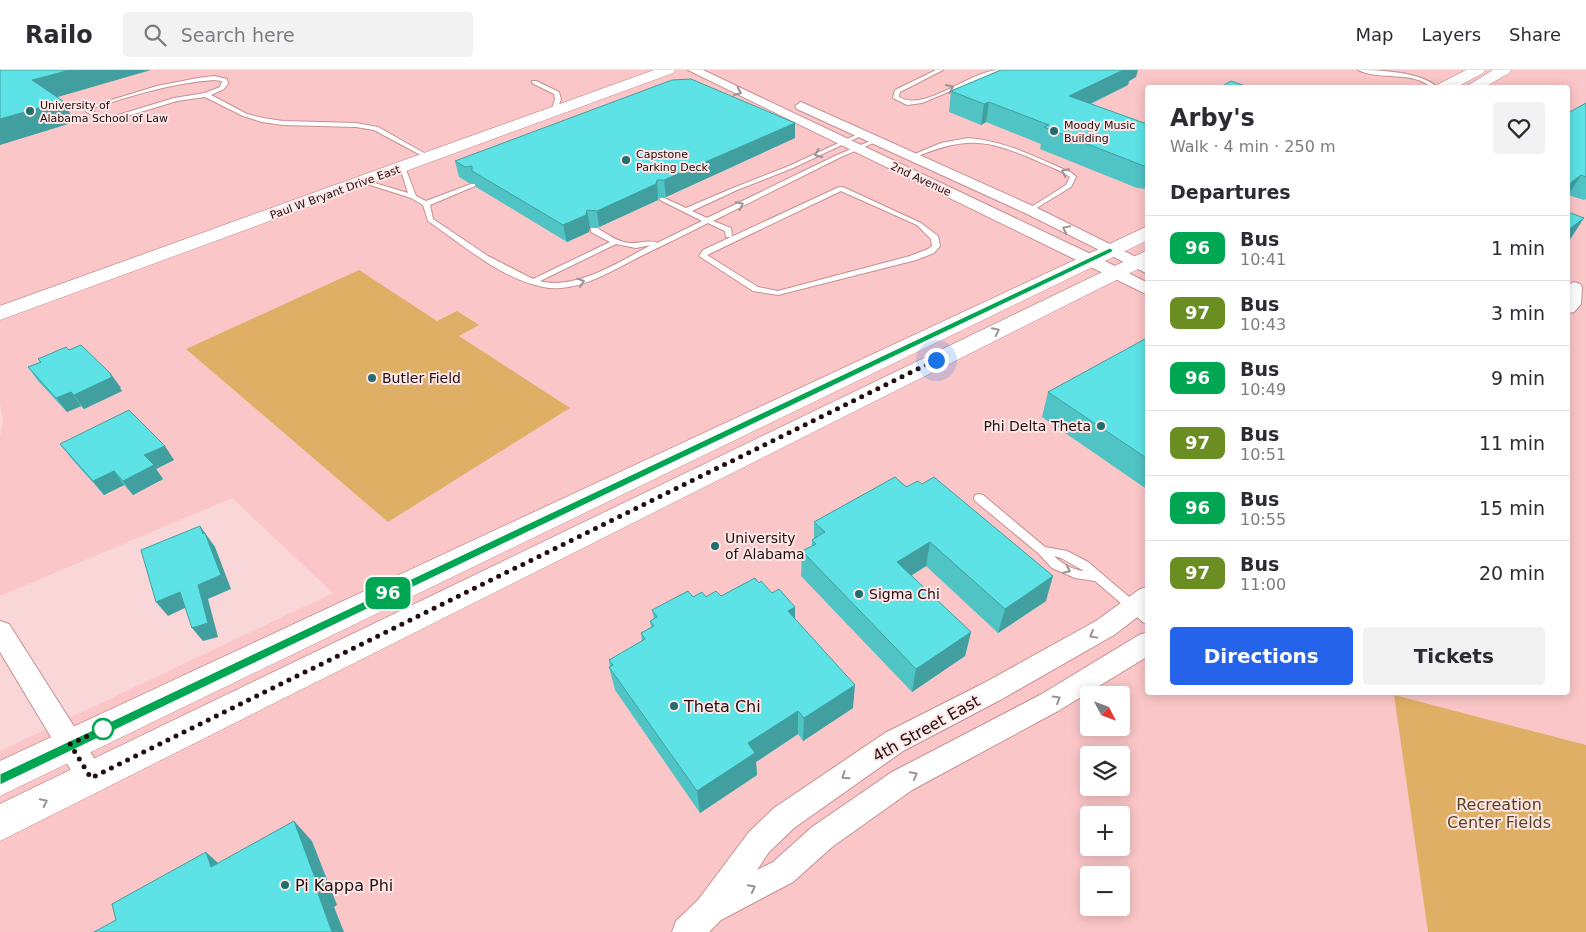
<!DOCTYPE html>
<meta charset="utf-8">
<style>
body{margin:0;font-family:"DejaVu Sans",sans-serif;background:#f2f2f3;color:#2b2b33;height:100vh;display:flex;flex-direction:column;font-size:19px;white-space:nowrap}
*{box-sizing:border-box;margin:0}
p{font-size:16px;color:#7c7c81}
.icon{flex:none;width:28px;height:28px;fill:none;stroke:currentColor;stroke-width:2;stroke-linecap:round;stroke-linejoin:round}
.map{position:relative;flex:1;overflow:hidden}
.drawer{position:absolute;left:1145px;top:15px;width:425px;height:610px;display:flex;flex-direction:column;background:#fff;border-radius:5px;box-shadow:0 2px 12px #0003}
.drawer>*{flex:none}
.badge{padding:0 10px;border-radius:8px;font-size:18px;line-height:32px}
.needle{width:32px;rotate:131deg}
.fabs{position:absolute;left:1080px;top:616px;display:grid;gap:10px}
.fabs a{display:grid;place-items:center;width:50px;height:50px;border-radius:5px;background:#fff;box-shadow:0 2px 12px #0003;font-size:25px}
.you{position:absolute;width:25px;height:25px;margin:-12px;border:4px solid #fff;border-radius:50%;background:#1a73e8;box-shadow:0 0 0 8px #1a73e833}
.map>.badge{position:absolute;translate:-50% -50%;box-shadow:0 0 0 2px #fff}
h2{padding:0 25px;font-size:19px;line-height:45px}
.round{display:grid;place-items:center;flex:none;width:52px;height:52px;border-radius:5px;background:#f2f2f3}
.headline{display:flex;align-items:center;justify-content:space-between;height:85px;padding:0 25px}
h1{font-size:24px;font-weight:700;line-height:38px}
.primary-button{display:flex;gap:10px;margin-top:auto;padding:10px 25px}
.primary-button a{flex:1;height:58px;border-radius:5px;background:#2563eb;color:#fff;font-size:20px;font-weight:700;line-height:58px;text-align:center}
.primary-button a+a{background:#f2f2f3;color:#2b2b33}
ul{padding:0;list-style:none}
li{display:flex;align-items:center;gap:15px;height:65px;padding:0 25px;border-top:1px solid #e1e1e2}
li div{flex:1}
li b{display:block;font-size:19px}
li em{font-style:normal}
li .badge{min-width:55px;font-weight:700;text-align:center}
header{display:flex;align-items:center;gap:30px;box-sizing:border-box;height:70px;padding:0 25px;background:#fff;border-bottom:1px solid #e1e1e2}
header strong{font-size:24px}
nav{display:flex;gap:28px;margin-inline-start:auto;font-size:18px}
.search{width:350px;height:45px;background:#f2f2f3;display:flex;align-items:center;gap:12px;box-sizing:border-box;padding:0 18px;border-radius:5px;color:#7c7c81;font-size:19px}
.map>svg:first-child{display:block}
</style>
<header>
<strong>Railo</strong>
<div class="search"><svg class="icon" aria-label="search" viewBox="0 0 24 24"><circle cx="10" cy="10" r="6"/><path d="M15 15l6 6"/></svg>Search here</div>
<nav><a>Map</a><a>Layers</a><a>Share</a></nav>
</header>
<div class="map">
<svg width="1586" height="862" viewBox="0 0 1586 862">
<rect width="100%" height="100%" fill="#f9d6d7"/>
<path fill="#fbc6c8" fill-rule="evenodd" d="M 0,0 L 1586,0 L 1586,862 L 0,862 L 0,681 L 333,523 L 232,428 L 0,526 L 0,367 L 3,351 L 0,334 ZM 1148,18 L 1568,18 L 1568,622 L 1148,622 ZM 1089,625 L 1121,625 L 1121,658 L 1089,658 ZM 1089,685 L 1121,685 L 1121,718 L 1089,718 ZM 1089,745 L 1121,745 L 1121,778 L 1089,778 ZM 1089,805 L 1121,805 L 1121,838 L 1089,838 Z"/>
<path fill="#e0af66" d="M 359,200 L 437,251 L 457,241 L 479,255 L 459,266 L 570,338 L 388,452 L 186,279 Z
M 1394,625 L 1586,675 L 1586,862 L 1428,862 Z"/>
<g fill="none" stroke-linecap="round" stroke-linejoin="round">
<g stroke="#c68f92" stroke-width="2">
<path id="service" d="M 936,0 L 943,0 L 900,22 L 899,27 C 925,43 970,0 1000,0 L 922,33 L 907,35 L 893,28 L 895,20 Z
M 1358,0 C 1380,0 1423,2 1438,18 L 1432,18 C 1413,0 1380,11 1358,0 Z
M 214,6 L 227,9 L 228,14 L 224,19 L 211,25 L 247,44 L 263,48 L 283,51 L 356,53 L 378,57 L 433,88 L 428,89 L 374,60 L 356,57 L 283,55 L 262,52 L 243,46 L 205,27 L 177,31 L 104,53 L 82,39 L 157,16 L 198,8 ZM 214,10 L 222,11 L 220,17 L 205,23 L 174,28 L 105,49 L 90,39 C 130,26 172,13 214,10 Z
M 532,11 L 536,11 L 559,22 L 561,29 L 556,43 L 551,42 L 555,29 L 554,24 L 532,13 Z
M 860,63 L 865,64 L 793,98 L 737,120 L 692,141 L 707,148 L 837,85 L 875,69 L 880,70 L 841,87 L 713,151 L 731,158 L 732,167 L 726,167 L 725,161 L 708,153 C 686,164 664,175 643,185 C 613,200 577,224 543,217 C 500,208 463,175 428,151 L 423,135 L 411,128 L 361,112 L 364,110 L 408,123 L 400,98 L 405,97 L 416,126 L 426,131 L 471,114 L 475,114 L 475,116 L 430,135 L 433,149 L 488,186 L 533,209 L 610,172 L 591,162 L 591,158 L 597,158 C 607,164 618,172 629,173 C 638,174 650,169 657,173 L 702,151 L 660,130 L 660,128 L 664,128 L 686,138 L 733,118 L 789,96 ZM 616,174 L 636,178 L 651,175 C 621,191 575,221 540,211 Z
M 968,68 C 1006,71 1038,88 1072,103 L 1076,107 L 1071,117 L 1030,142 L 1027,140 L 1028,139 L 1066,115 L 1070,107 C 1060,100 1046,95 1035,90 C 984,68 966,67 915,87 L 910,86 L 941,73 Z
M 839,117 L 843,117 L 921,153 L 938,166 L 940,176 L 934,183 L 916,190 L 778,225 L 753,221 L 699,186 L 703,180 ZM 841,121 L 917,155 L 931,169 L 932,176 L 928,179 L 910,186 L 778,221 L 758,217 L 707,185 Z
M 979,424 L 983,425 L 1045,477 L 1067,481 L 1088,492 L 1148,543 L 1148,554 L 1144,553 L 1095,511 L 1075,508 L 1052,498 L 1038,483 L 975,431 L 974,428 L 975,425 ZM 1054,486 L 1061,488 L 1084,501 C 1073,500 1062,494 1054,486 Z"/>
</g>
<g stroke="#c68f92" stroke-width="2">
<path id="minor" d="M 688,0 L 703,0 L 1095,186 L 1148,213 L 1148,225 Z
M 801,32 L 1035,137 L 1148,193 L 1148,204 L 1025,143 L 797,39 L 795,36 Z
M 1574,212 L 1580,214 L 1582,217 L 1581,234 L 1574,242 L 1568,243 L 1568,215 Z
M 1148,517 L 1148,539 L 1114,565 L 1002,629 L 903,681 L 794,758 L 769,782 L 757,800 L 773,792 L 812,757 L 892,702 L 1040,625 L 1139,565 L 1148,562 L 1148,586 L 1145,588 L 1058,641 L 912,720 L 832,777 L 793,812 L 721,850 L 709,862 L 672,862 L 676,851 L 698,830 L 749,762 L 774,738 L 885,663 L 984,613 L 1096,551 L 1140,519 Z
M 0,551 L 9,554 L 101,699 L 105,708 L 101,717 L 91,721 L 81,717 L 0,582 Z"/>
</g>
<g stroke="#c68f92" stroke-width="1">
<path id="secondary" d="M 654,0 L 675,0 L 673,3 L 0,250 L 0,236 Z
M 1466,0 L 1485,0 L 1483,3 L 1455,18 L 1435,18 L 1437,15 Z
M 1493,0 L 1511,0 L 1509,3 L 1483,18 L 1464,18 Z
M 1148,156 L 1148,170 L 0,726 L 0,691 Z
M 1148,180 L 1148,194 L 0,771 L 0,734 Z"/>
</g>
<use href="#service" fill="#fff" fill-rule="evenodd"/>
<use href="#minor" fill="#fff" fill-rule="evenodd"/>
<use href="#secondary" fill="#fff" fill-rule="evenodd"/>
</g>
<path fill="#50c3c5" d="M 1136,7 L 1129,11 L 1128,15 L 1091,34 L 1144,53 L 1148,51 L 1148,119 L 1137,118 L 1040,79 L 1041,74 L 986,52 L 981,55 L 949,42 L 951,21 Z
M 1586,33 L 1586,129 L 1584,130 L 1568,125 L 1568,43 Z
M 795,68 L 666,127 L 659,127 L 658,130 L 599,157 L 590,157 L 589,162 L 567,172 L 476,117 L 475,113 L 469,113 L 459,107 L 455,91 Z
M 1148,271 L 1148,420 L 1042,347 L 1048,322 Z
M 69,280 L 121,318 L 120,318 L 122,321 L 84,339 L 81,336 L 67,342 L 38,311 L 28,297 L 40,292 L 38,289 Z
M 60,374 L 174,390 L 156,399 L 163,409 L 133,425 L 124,415 L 104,425 L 71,388 Z
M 895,407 L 1046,531 L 998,563 L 926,496 L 911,506 L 971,562 L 965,586 L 912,622 L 801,506 L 802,481 L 812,476 L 812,470 L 814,469 L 814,452 Z
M 759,513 L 772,523 L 795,537 L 795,549 L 853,638 L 803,671 L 798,664 L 756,692 L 757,705 L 700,743 L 615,620 L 609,597 L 610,596 L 609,590 L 642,571 L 641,563 L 651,557 L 650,551 L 654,549 L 652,540 L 693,527 L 721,526 Z"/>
<path fill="#419fa0" d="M 70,0 L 151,0 L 44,31 L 32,10 Z
M 1123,0 L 1138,0 L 1136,7 L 1129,11 L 1128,15 L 1064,46 L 1069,26 Z
M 63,31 L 75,52 L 0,75 L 0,49 Z
M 989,32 L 986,52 L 981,55 L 984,34 Z
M 795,53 L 795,68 L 666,127 L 664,110 Z
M 1581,105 L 1568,125 L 1568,115 Z
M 657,110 L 658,130 L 599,157 L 597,141 Z
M 587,140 L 590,157 L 589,162 L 567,172 L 563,155 Z
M 1584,148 L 1571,168 L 1568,171 L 1568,160 Z
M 111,304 L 121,318 L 120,318 L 122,321 L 84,339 L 74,325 Z
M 71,322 L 81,336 L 67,342 L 56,328 Z
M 165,376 L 174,390 L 156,399 L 163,409 L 133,425 L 123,411 L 144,385 Z
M 114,401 L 124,415 L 104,425 L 93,411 Z
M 200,456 L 215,477 L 231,519 L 208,529 L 218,567 L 203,571 L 192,558 L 203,464 Z
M 930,472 L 926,496 L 893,517 L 897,492 Z
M 1053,506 L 1046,531 L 998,563 L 1005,539 Z
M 180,522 L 191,535 L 168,546 L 156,532 Z
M 795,537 L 795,561 L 788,541 Z
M 971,562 L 965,586 L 912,622 L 916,599 Z
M 855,615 L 853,638 L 803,671 L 804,648 Z
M 798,641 L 798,664 L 756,692 L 757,705 L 700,743 L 697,721 L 748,673 Z
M 294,751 L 312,771 L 337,835 L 334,837 L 344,862 L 332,862 L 316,818 Z
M 206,782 L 228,802 L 211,797 Z"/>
<path fill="#5de3e5" stroke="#419fa0" d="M 0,0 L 70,0 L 32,10 L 63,31 L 0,49 Z
M 1001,0 L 1123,0 L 1069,26 L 1144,53 L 1148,51 L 1148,96 L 1144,96 L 1044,57 L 1049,55 L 989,32 L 984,34 L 951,21 Z
M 691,9 L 795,53 L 664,110 L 657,110 L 656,114 L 597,141 L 587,140 L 586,145 L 563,155 L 472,101 L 472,96 L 465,97 L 455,91 L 672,10 Z
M 1231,11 L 1251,18 L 1219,18 Z
M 1586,33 L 1586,107 L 1581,105 L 1568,115 L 1568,43 Z
M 1568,142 L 1584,148 L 1568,160 Z
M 1145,269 L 1148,271 L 1148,389 L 1048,322 Z
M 81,275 L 111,304 L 110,304 L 112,307 L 74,325 L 71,322 L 56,328 L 28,297 L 41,292 L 38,289 L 66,277 L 69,280 Z
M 129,340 L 165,376 L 144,385 L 154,395 L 123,411 L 114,401 L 93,411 L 60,374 Z
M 895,407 L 906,417 L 918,411 L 922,414 L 934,407 L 1053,506 L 1005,539 L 930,472 L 897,492 L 971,562 L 916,599 L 802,481 L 816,474 L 812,470 L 825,462 L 814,452 Z
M 200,456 L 203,464 L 205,463 L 221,505 L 198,515 L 208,553 L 192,558 L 180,522 L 156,532 L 141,480 Z
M 755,508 L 759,513 L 761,511 L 772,523 L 779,519 L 795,537 L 788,541 L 855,615 L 804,648 L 798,641 L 748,673 L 755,683 L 697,721 L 609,597 L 613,595 L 609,590 L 645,569 L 641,563 L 654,556 L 650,551 L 657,547 L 652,540 L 688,521 L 693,527 L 702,522 L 706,527 L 716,521 L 721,526 Z
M 294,751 L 318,816 L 316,818 L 332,862 L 94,862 L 116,850 L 112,834 L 206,782 L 211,797 Z"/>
<defs><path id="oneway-chevron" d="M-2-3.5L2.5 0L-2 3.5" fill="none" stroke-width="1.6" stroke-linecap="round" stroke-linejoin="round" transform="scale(1.25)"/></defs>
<g stroke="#9b9393">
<use href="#oneway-chevron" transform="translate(950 18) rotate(-25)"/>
<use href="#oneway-chevron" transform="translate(738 22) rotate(25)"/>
<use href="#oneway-chevron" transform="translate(818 84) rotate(155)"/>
<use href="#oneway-chevron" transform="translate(1065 102) rotate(-153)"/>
<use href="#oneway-chevron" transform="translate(740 135) rotate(-26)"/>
<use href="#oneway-chevron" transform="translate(1066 159) rotate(-154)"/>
<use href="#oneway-chevron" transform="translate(581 212) rotate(-18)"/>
<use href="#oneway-chevron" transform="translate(996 261) rotate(-26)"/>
<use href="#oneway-chevron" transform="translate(1067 500) rotate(25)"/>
<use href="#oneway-chevron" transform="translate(1093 565) rotate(151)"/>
<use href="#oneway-chevron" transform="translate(1057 629) rotate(-31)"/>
<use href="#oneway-chevron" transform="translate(914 705) rotate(-28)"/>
<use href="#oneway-chevron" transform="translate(845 706) rotate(145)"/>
<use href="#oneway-chevron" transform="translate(44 732) rotate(-26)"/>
<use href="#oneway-chevron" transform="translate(752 818) rotate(-28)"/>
</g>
<path fill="#00a651" stroke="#fff" d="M 1110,178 L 1113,180 L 1112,182 L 4,713 L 0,715 L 0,704 Z"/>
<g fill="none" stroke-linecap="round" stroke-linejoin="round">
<path stroke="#210e0f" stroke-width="5" stroke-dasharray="0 9" d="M 103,659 L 70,674 L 91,708 L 936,290"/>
</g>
<g fill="#226e6e" stroke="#fee6e7" stroke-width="2">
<circle cx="30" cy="41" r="5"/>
<circle cx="1054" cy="61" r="5"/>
<circle cx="626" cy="90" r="5"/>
<circle cx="372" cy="308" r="5"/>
<circle cx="1101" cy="356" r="5"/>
<circle cx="715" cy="476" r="5"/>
<circle cx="859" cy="524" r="5"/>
<circle cx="674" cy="636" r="5"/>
<circle cx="285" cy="815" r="5"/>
</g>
<circle fill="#fff" stroke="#00a651" stroke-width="2.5" cx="103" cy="659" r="10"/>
<g text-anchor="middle" stroke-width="4" stroke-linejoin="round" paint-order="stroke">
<g font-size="11" fill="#210e0f" stroke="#fee6e7" text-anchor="start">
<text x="40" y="39">University of<tspan x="40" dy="13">Alabama School of Law</tspan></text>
<text x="1064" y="59">Moody Music<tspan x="1064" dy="13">Building</tspan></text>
<text x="636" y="88">Capstone<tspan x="636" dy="13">Parking Deck</tspan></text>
</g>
<g font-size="11" fill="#210e0f" stroke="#fee6e7">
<text transform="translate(921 109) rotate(25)" y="4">2nd Avenue</text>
<text transform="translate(335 122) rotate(-20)" y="4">Paul W Bryant Drive East</text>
</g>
<g font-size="14" fill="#210e0f" stroke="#fee6e7" text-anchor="start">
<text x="382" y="313">Butler Field</text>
<text x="1091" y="361" text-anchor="end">Phi Delta Theta</text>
<text x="725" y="473">University<tspan x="725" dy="16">of Alabama</tspan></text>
<text x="869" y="529">Sigma Chi</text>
</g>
<g font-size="16" fill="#210e0f" stroke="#fee6e7" text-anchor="start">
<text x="684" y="642">Theta Chi</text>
<text x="295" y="821">Pi Kappa Phi</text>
</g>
<g font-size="16" fill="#210e0f" stroke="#fee6e7">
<text transform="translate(926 658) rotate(-29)" y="6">4th Street East</text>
</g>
<g font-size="16" fill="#5a4321" stroke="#fee6e7">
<text x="1499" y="740">Recreation<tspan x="1499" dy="18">Center Fields</tspan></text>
</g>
</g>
</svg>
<div class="fabs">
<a><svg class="needle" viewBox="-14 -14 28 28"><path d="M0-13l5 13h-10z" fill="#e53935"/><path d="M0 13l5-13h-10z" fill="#7c7c81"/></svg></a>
<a><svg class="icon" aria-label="layers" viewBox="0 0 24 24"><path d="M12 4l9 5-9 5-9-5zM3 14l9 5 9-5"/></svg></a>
<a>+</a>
<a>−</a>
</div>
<div class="you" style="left:936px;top:290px"></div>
<b class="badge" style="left:388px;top:523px;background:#00a651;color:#fff">96</b>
<section class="drawer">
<div class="headline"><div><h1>Arby's</h1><p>Walk · 4 min · 250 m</p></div><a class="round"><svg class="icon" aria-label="heart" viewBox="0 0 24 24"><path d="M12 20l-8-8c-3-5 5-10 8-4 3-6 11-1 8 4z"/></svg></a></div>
<h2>Departures</h2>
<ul>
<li><span class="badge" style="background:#00a651;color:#fff">96</span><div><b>Bus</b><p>10:41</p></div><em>1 min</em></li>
<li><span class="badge" style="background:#6b8e23;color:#fff">97</span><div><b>Bus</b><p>10:43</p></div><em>3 min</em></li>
<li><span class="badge" style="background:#00a651;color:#fff">96</span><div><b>Bus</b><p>10:49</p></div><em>9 min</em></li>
<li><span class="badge" style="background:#6b8e23;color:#fff">97</span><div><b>Bus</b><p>10:51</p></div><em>11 min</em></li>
<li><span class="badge" style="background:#00a651;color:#fff">96</span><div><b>Bus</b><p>10:55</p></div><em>15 min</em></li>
<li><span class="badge" style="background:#6b8e23;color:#fff">97</span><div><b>Bus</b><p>11:00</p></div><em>20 min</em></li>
</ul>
<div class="primary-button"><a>Directions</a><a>Tickets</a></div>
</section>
</div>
